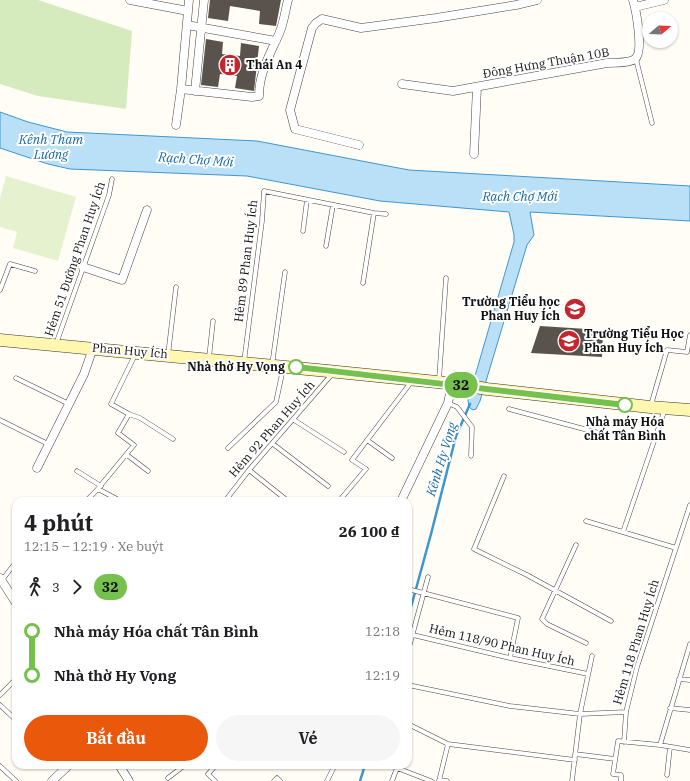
<!DOCTYPE html>
<html lang="vi">
<meta charset="utf-8">
<style>
body{margin:0;font-family:"IBM Plex Serif",serif;background:#f6f6f6;color:#202124;height:100vh;display:flex;flex-direction:column;font-size:15px;white-space:nowrap}
*{box-sizing:border-box;margin:0}
p{font-size:13px;color:#757577}
.icon{flex:none;width:22px;height:22px;fill:none;stroke:currentColor;stroke-width:2;stroke-linecap:round;stroke-linejoin:round}
.map{position:relative;flex:1;overflow:hidden}
.side{position:absolute;left:12px;top:497px;width:400px;height:272px;display:flex;flex-direction:column;background:#fff;border-radius:12px;box-shadow:0 1px 3px #0004}
.side>*{flex:none}
.badge{padding:0 8px;border-radius:13px;font-size:14px;line-height:26px}
.needle{width:26px;rotate:71deg}
.fabs{position:absolute;left:642px;top:12px;display:grid;gap:8px}
.fabs a{display:grid;place-items:center;width:36px;height:36px;border-radius:50%;background:#fff;box-shadow:0 1px 3px #0004;font-size:20px}
.map>.badge{position:absolute;translate:-50% -50%;box-shadow:0 0 0 2px #fff}
.legs{display:flex;align-items:center;gap:6px;height:44px;padding:0 12px;font-size:13px}
.legs p{margin-inline-start:auto}
.headline{display:flex;align-items:center;justify-content:space-between;height:68px;padding:0 12px}
h1{font-size:22px;font-weight:800;line-height:30px}
.action{display:flex;gap:8px;margin-top:auto;padding:8px 12px}
.action a{flex:1;height:46px;border-radius:24px;background:#ea580c;color:#fff;font-size:16px;font-weight:800;line-height:46px;text-align:center}
.action a+a{background:#f6f6f6;color:#202124}
ul{padding:0 12px;list-style:none}
li{display:flex;align-items:center;gap:14px;height:44px;font-size:15px}
li i{display:grid;place-items:center;width:6px;height:100%;margin:0 5px;background:currentColor}
li i::after{content:'';width:10px;height:10px;margin:-5px;border:3px solid;border-radius:50%;background:#fff}
li p{margin-inline-start:auto}
li:first-child i{background:linear-gradient(#0000 50%,currentColor 0)}
li:last-child i{background:linear-gradient(currentColor 50%,#0000 0)}
.map>svg:first-child{display:block}
</style>
<div class="map">
<svg width="690" height="781" viewBox="0 0 690 781">
<rect width="100%" height="100%" fill="#fffdf5"/>
<path fill="#d5ebbd" d="M 0,0 L 38,0 L 132,31 L 126,109 L 38,96 L 0,84 Z"/>
<path fill="#e6f2cf" d="M 6,176 L 76,197 L 58,261 L 13,248 L 17,232 L 0,227 L 0,198 Z"/>
<path fill="#b9e0f7" stroke="#3f96cf" d="M 0,112 L 28,122 L 67,132 L 257,141 L 409,170 L 690,186 L 690,221 L 530,212 L 534,235 L 527,245 L 480,401 L 476,409 L 473,410 L 469,407 L 468,400 L 514,242 L 514,235 L 509,212 L 380,201 L 247,176 L 70,169 L 48,164 L 0,148 Z"/>
<g fill="none" stroke-linecap="round" stroke-linejoin="round">
<path stroke="#3f96cf" stroke-width="2.5" d="M 408,618 L 431,534 L 456,436 L 470,404
M 360,781 L 365,765"/>
</g>
<path fill="#5a524d" d="M 210,0 L 281,0 L 276,26 L 259,24 L 260,11 L 230,6 L 228,21 L 208,18 Z
M 206,39 L 223,42 L 222,54 L 240,56 L 241,43 L 259,46 L 254,91 L 235,88 L 237,76 L 220,74 L 218,87 L 201,85 Z
M 540,326 L 603,330 L 602,357 L 531,353 Z"/>
<g fill="none" stroke-linecap="round" stroke-linejoin="round">
<g stroke="#444" stroke-width="5">
<path id="lane" d="M 636,59 L 652,123
M 303,231 L 307,200
M 326,246 L 333,205
M 363,283 L 374,213
M 0,290 L 10,264 L 35,271
M 56,344 L 109,195 L 112,179
M 135,355 L 111,404 L 129,414 L 140,418 L 173,439
M 168,355 L 176,287
M 209,358 L 213,321
M 244,362 L 262,221 L 264,191 L 374,213 L 386,214
M 272,365 L 285,272
M 16,378 L 69,404
M 439,380 L 446,278
M 448,403 L 457,407 L 472,427 L 471,456
M 651,405 L 667,350 L 687,352 L 690,335
M 509,409 L 599,433
M 0,420 L 48,444
M 294,420 L 344,452
M 367,440 L 392,458
M 273,444 L 328,486
M 228,448 L 276,402 L 283,369
M 127,455 L 148,471
M 249,470 L 288,501
M 77,471 L 101,486
M 504,476 L 474,549 L 527,575 L 611,621
M 98,489 L 117,499
M 86,501 L 96,491 L 134,445 L 118,433 L 129,414
M 225,501 L 249,470 L 333,373
M 339,501 L 366,469 L 352,460 L 412,381
M 586,521 L 676,548
M 623,532 L 665,409
M 576,545 L 542,619 L 547,624 L 586,643
M 2,580 L 16,562
M 408,589 L 518,618 L 510,658
M 413,635 L 510,658 L 588,674
M 408,651 L 428,577
M 679,679 L 690,680
M 408,685 L 510,706 L 580,714 L 626,712 L 637,667 L 690,505
M 0,695 L 16,679
M 0,705 L 16,720
M 670,708 L 690,710
M 408,724 L 448,744 L 575,760
M 624,742 L 626,712
M 660,745 L 690,644
M 575,754 L 615,759
M 0,766 L 16,781
M 667,775 L 670,747
M 168,778 L 185,765
M 439,780 L 447,781
M 215,781 L 208,774 L 216,765
M 274,781 L 277,778 L 280,781
M 327,781 L 335,765
M 392,781 L 397,768 L 431,781
M 439,781 L 448,744
M 572,781 L 580,714 L 592,656
M 621,781 L 621,775 L 613,774 L 618,741 L 660,745 L 690,750"/>
</g>
<g stroke="#444" stroke-width="9">
<path id="street" d="M 130,0 L 188,11
M 635,7 L 664,0
M 187,25 L 276,41
M 402,84 L 453,91 L 607,63 C 615,62 628,64 635,59 C 644,52 636,10 633,0
M 181,89 L 252,97 L 259,96 C 259,73 270,54 279,34 C 284,23 285,11 288,0
M 195,91 L 204,0
M 176,125 L 181,89 L 189,0
M 359,145 L 295,129 L 290,110 L 312,28 L 316,23 L 322,19 L 361,28 L 436,18 L 516,5 L 537,0
M 474,154 L 477,87
M 83,267 L 122,280 L 147,210
M 37,468 L 84,374 L 93,348
M 401,501 L 448,403 L 452,384
M 0,578 L 16,603
M 119,765 L 129,781
M 52,781 L 69,765"/>
</g>
<g stroke="#333" stroke-width="13">
<path id="secondary" d="M 0,340 L 328,371 L 457,384 L 487,389 L 650,407 L 690,410"/>
</g>
<use href="#lane" stroke="#fff" stroke-width="4"/>
<use href="#street" stroke="#fff" stroke-width="8"/>
<use href="#secondary" stroke="#fff6b0" stroke-width="12"/>
</g>
<g fill="none" stroke-linecap="round" stroke-linejoin="round">
<g stroke="#fff" stroke-width="9">
<path id="line-1" d="M 296,367 C 406,379 516,392 625,405"/>
</g>
<use href="#line-1" stroke="#76c04d" stroke-width="6"/>
</g>
<defs>
<g id="building-disc" transform="scale(1.15)"><circle r="9.5" fill="#c4262e" stroke="#fff"/><path d="M-4-6H4V6H1V3H-1V6H-4ZM-2.5-4.3h1.7v1.8h-1.7ZM.8-4.3h1.7v1.8H.8ZM-2.5-1h1.7V.8h-1.7ZM.8-1h1.7V.8H.8Z" fill="#fff"/></g>
<g id="school-disc" transform="scale(1.15)"><circle r="9.5" fill="#c4262e" stroke="#fff"/><path d="M0-5L7-2L0 1L-7-2ZM-4 1L0 2.5L4 1V4Q0 6-4 4Z" fill="#fff"/></g>
</defs>
<g fill-rule="evenodd">
<use href="#building-disc" x="230" y="65"/>
<use href="#school-disc" x="575" y="309"/>
<use href="#school-disc" x="569" y="341"/>
</g>
<g fill="#fff" stroke="#76c04d" stroke-width="2">
<circle cx="296" cy="367" r="7"/>
<circle cx="625" cy="405" r="7"/>
</g>
<g text-anchor="middle" stroke-width="4" stroke-linejoin="round" paint-order="stroke">
<g font-size="12" fill="#111" stroke="#fff">
<text transform="translate(546 63) rotate(-10)" y="4">Đông Hưng Thuận 10B</text>
<text transform="translate(75 259) rotate(-71)" y="4">Hẻm 51 Đường Phan Huy Ích</text>
<text transform="translate(246 261) rotate(-83)" y="4">Hẻm 89 Phan Huy Ích</text>
<text transform="translate(130 351) rotate(5)" y="4">Phan Huy Ích</text>
<text transform="translate(272 429) rotate(-49)" y="4">Hẻm 92 Phan Huy Ích</text>
<text transform="translate(636 642) rotate(-73)" y="4">Hẻm 118 Phan Huy Ích</text>
<text transform="translate(502 645) rotate(13)" y="4">Hẻm 118/90 Phan Huy Ích</text>
</g>
<g font-size="12" font-weight="bold" fill="#111" stroke="#fff" text-anchor="start">
<text x="246" y="69">Thái An 4</text>
<text x="560" y="306" text-anchor="end">Trường Tiểu học<tspan x="560" dy="14">Phan Huy Ích</tspan></text>
<text x="584" y="338">Trường Tiểu Học<tspan x="584" dy="14">Phan Huy Ích</tspan></text>
</g>
<g font-size="12" font-weight="bold" fill="#111" stroke="#fff" text-anchor="end">
<text x="285" y="371">Nhà thờ Hy Vọng</text>
<text x="625" y="426" text-anchor="middle">Nhà máy Hóa<tspan x="625" dy="14">chất Tân Bình</tspan></text>
</g>
<g font-size="13" font-style="italic" fill="#1768a6" stroke="#fff">
<text x="51" y="144">Kênh Tham<tspan x="51" dy="15">Lương</tspan></text>
<text transform="translate(196 159) rotate(4)" y="5">Rạch Chợ Mới</text>
<text x="520" y="201">Rạch Chợ Mới</text>
<text transform="translate(441 459) rotate(-73)" y="5">Kênh Hy Vọng</text>
</g>
</g>
</svg>
<div class="fabs">
<a><svg class="needle" viewBox="-14 -14 28 28"><path d="M0-13l5 13h-10z" fill="#e53935"/><path d="M0 13l5-13h-10z" fill="#757577"/></svg></a>
</div>
<b class="badge" style="left:461px;top:385px;background:#76c04d;color:#111">32</b>
<section class="side">
<div class="headline"><div><h1>4 phút</h1><p>12:15 – 12:19 · Xe buýt</p></div><b>26 100 ₫</b></div>
<div class="legs"><svg class="icon" aria-label="walk" viewBox="0 0 24 24"><circle cx="13" cy="4" r="2"/><path d="M13 8l-2 6 4 7M11 14l-3 7M7 12l3-4h3l4 4"/></svg>3<svg class="icon" aria-label="forward" viewBox="0 0 24 24"><path d="M9 5l7 7-7 7"/></svg><b class="badge" style="background:#76c04d;color:#111">32</b></div>
<ul>
<li><i style="color:#76c04d"></i><b>Nhà máy Hóa chất Tân Bình</b><p>12:18</p></li>
<li><i style="color:#76c04d"></i><b>Nhà thờ Hy Vọng</b><p>12:19</p></li>
</ul>
<div class="action"><a>Bắt đầu</a><a>Vé</a></div>
</section>
</div>
